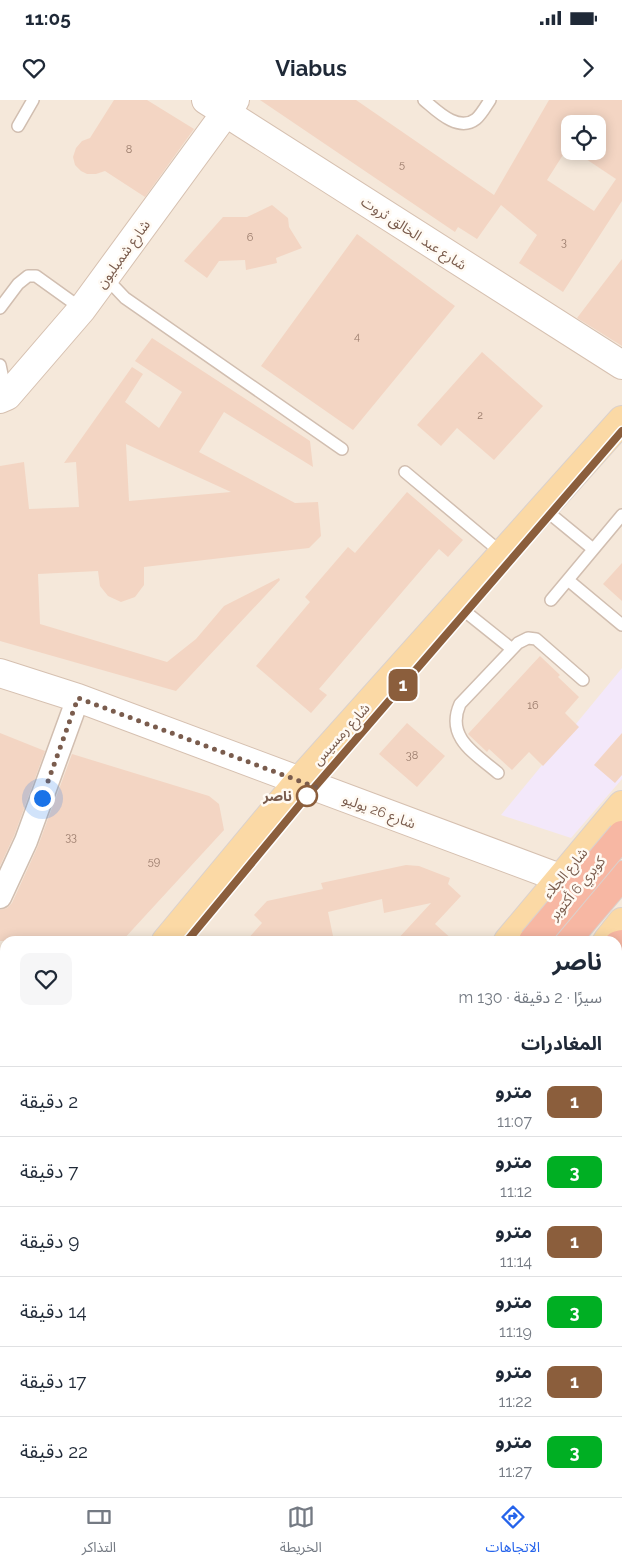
<!DOCTYPE html>
<html lang="ar">
<meta charset="utf-8">
<style>
body{margin:0;font-family:Raleway,"Noto Sans Arabic",sans-serif;background:#f6f6f7;color:#1f2937;direction:rtl;height:100vh;display:flex;flex-direction:column;font-size:19px;white-space:nowrap}
*{box-sizing:border-box;margin:0}
p{font-size:16px;color:#747a83}
.icon{flex:none;width:28px;height:28px;fill:none;stroke:currentColor;stroke-width:2;stroke-linecap:round;stroke-linejoin:round}
.map{position:relative;flex:1;overflow:hidden;direction:ltr}
.panel{position:absolute;left:0px;top:836px;width:622px;height:561px;display:flex;flex-direction:column;background:#fff;border-radius:15px 15px 0 0;box-shadow:0 2px 12px #0003;direction:rtl}
.panel>*{flex:none}
.badge{padding:0 10px;border-radius:8px;font-size:18px;line-height:32px}
.fabs{position:absolute;left:561px;top:15px;display:grid;gap:10px}
.fabs a{display:grid;place-items:center;width:45px;height:45px;border-radius:10px;background:#fff;box-shadow:0 2px 12px #0003;font-size:25px}
.you{position:absolute;width:25px;height:25px;margin:-12px;border:4px solid #fff;border-radius:50%;background:#1a73e8;box-shadow:0 0 0 8px #1a73e833}
.map>.badge{position:absolute;translate:-50% -50%;box-shadow:0 0 0 2px #fff}
h2{padding:0 20px;font-size:19px;line-height:45px}
.round{display:grid;place-items:center;flex:none;width:52px;height:52px;border-radius:10px;background:#f6f6f7}
.head{display:flex;align-items:center;justify-content:space-between;height:85px;padding:0 20px}
h1{font-size:24px;font-weight:700;line-height:38px}
ul{padding:0;list-style:none}
li{display:flex;align-items:center;gap:15px;height:70px;padding:0 20px;border-top:1px solid #e0e1e3}
li div{flex:1}
li b{display:block;font-size:19px}
li em{font-style:normal}
li .badge{min-width:55px;font-weight:700;text-align:center}
.status{display:flex;justify-content:space-between;align-items:center;height:35px;padding:0 25px;background:#fff;direction:ltr}
.status svg{height:14px;fill:currentColor}
header{display:flex;justify-content:space-between;align-items:center;height:65px;padding:0 20px;background:#fff;font-size:22px;font-weight:700}
.menu{display:flex;justify-content:space-around;align-items:center;height:70px;border-top:1px solid #e0e1e3;background:#fff;font-size:14px;color:#747a83}
.menu a{display:grid;justify-items:center;gap:2px}
.menu .current{color:#2563eb}
.map>svg:first-child{display:block}
</style>
<div class="status"><b>11:05</b><svg viewBox="0 0 49 12"><path d="M0 12V9h3v3zM5 12V6h3v6zM10 12V3h3v9zM15 12V0h3v12zM26 1h20v11H26zM47 4h2v5h-2z"/></svg></div>
<header><svg class="icon" aria-label="forward" viewBox="0 0 24 24"><path d="M9 5l7 7-7 7"/></svg>Viabus<svg class="icon" aria-label="heart" viewBox="0 0 24 24"><path d="M12 20l-8-8c-3-5 5-10 8-4 3-6 11-1 8 4z"/></svg></header>
<div class="map">
<svg width="622" height="1397" viewBox="0 0 622 1397">
<rect width="100%" height="100%" fill="#fdf6ec"/>
<path fill="#f5e8da" fill-rule="evenodd" d="M 0,0 L 622,0 L 622,1397 L 0,1397 ZM 570,24 L 598,24 L 598,51 L 570,51 ZM 5,841 L 618,841 L 618,1392 L 5,1392 Z"/>
<path fill="#f3e8fa" d="M 622,568 L 622,679 L 571,738 L 501,715 Z"/>
<path fill="#fbdfe3" d="M 622,881 L 622,1078 L 618,1079 L 618,885 Z"/>
<path fill="#f3d5c3" fill-rule="evenodd" d="M 114,0 L 147,0 L 194,29 L 145,97 L 105,71 L 96,74 L 87,74 L 81,71 L 75,65 L 73,57 L 76,48 L 82,41 L 90,38 Z
M 260,0 L 356,0 L 494,95 L 549,0 L 622,0 L 622,101 L 563,192 L 519,163 L 537,135 L 501,105 L 477,139 L 458,127 L 455,132 ZM 570,24 L 598,24 L 598,51 L 574,51 L 616,79 L 594,111 L 547,80 L 568,47 L 570,48 Z
M 272,105 L 288,118 L 289,127 L 302,148 L 276,158 L 277,163 L 246,170 L 245,160 L 219,161 L 207,178 L 184,161 L 223,117 L 247,117 Z
M 357,134 L 455,206 L 353,330 L 261,266 Z
M 622,159 L 622,246 L 577,218 Z
M 152,238 L 310,341 L 313,367 L 224,312 L 199,352 L 295,403 L 318,402 L 321,436 L 309,448 L 144,467 L 144,485 L 135,497 L 121,502 L 108,496 L 100,486 L 98,471 L 38,474 L 40,524 L 167,562 L 196,539 L 224,506 L 279,478 L 280,480 L 176,591 L 0,541 L 0,366 L 24,362 L 29,409 L 79,407 L 76,362 L 64,363 L 132,267 L 143,274 L 125,302 L 159,328 L 182,292 L 135,261 ZM 126,344 L 231,392 L 129,401 Z
M 482,252 L 543,306 L 494,360 L 457,328 L 441,346 L 417,325 Z
M 407,392 L 463,440 L 448,457 L 439,449 L 319,589 L 327,595 L 311,613 L 256,566 L 310,502 L 305,497 L 348,447 L 355,453 Z
M 622,463 L 622,501 L 603,484 Z
M 540,556 L 560,575 L 558,577 L 579,597 L 565,613 L 579,627 L 543,666 L 529,652 L 512,670 L 489,649 L 487,652 L 468,634 Z
M 407,623 L 445,656 L 417,687 L 379,654 Z
M 0,633 L 45,651 L 14,736 L 0,766 Z
M 622,633 L 622,675 L 615,683 L 594,665 Z
M 72,654 L 209,696 L 219,704 L 224,730 L 122,841 L 0,841 L 0,810 L 7,808 L 12,803 L 38,746 Z
M 406,765 L 419,766 L 450,778 L 448,784 L 461,796 L 435,824 L 454,841 L 396,841 L 431,803 L 384,813 L 382,799 L 328,812 L 333,836 L 310,841 L 246,841 L 262,823 L 254,815 L 267,801 L 323,789 L 321,783 Z"/>
<g fill="none" stroke-linecap="round" stroke-linejoin="round">
<g stroke="#d1beb0" stroke-width="14">
<path id="lane" d="M 424,0 C 436,10 458,33 476,19 C 481,15 486,6 490,0
M 18,26 L 33,0
M 106,178 L 125,198 L 342,349
M 0,208 L 18,184 L 28,176 L 36,176 L 82,209
M 0,265 L 6,293
M 405,372 L 503,454
M 543,408 L 593,449
M 568,480 L 622,525
M 551,500 L 622,415
M 457,505 L 512,549
M 498,673 C 476,654 445,638 460,604 L 518,543 L 528,538 L 536,539 L 583,580
M 618,1013 L 622,1010
M 618,1024 L 622,1026
M 618,1200 L 622,1199"/>
</g>
<g stroke="#d1beb0" stroke-width="25">
<path id="street" d="M 0,797 L 26,741 L 78,598
M 618,1096 L 622,1095
M 540,1392 L 545,1396"/>
</g>
<g stroke="#d6c0b0" stroke-width="30">
<path id="secondary" d="M 206,0 L 622,265
M 0,299 L 7,296 L 82,209 L 235,0
M 0,573 L 78,598 L 560,778"/>
</g>
<g stroke="#dad1cd" stroke-width="30">
<path id="primary" d="M 166,841 L 299,681 L 622,320
M 508,841 L 622,705
M 607,841 L 622,822
M 0,1042 L 5,1036
M 559,1392 L 561,1397
M 46,1397 L 50,1392
M 143,1397 L 147,1392"/>
</g>
<g stroke="#dad1cd" stroke-width="30">
<path id="highway" d="M 566,841 L 622,775
M 618,845 L 622,844
M 68,1397 L 72,1392
M 111,1397 L 115,1392"/>
</g>
<path stroke="#d9b8a5" stroke-width="3" stroke-dasharray="1 4" stroke-linecap="butt" d="M 0,953 L 5,957"/>
<use href="#lane" stroke="#fff" stroke-width="11"/>
<use href="#street" stroke="#fff" stroke-width="22"/>
<use href="#secondary" stroke="#fff" stroke-width="28"/>
<use href="#primary" stroke="#fbd9a5" stroke-width="28"/>
<use href="#highway" stroke="#f7b7a3" stroke-width="28"/>
<g stroke="#dad1cd" stroke-width="30" stroke-linecap="butt">
<path id="highway-bridge" d="M 533,841 L 622,735"/>
</g>
<use href="#highway-bridge" stroke="#f7b7a3" stroke-width="28"/>
</g>
<g fill="none" stroke-linecap="round" stroke-linejoin="round">
<g stroke="#fff" stroke-width="11">
<path id="line" d="M 187,841 L 307,696 L 622,331"/>
</g>
<use href="#line" stroke="#8b5e3c" stroke-width="8"/>
<path stroke="#7a5c4d" stroke-width="5" stroke-dasharray="0 9" d="M 42,698 L 78,598 L 318,688 L 307,696"/>
</g>
<circle fill="#fff" stroke="#8b5e3c" stroke-width="2.5" cx="307" cy="696" r="10"/>
<g text-anchor="middle" stroke-width="5" stroke-linejoin="round" paint-order="stroke">
<g font-size="11" fill="#987a6a">
<text x="129" y="53">8</text>
<text x="402" y="68">5</text>
<text x="250" y="141">6</text>
<text x="564" y="146">3</text>
<text x="357" y="240">4</text>
<text x="480" y="319">2</text>
<text x="533" y="609">16</text>
<text x="412" y="659">38</text>
<text x="71" y="741">33</text>
<text x="154" y="765">59</text>
</g>
<g font-size="14" fill="#7a5c4d" stroke="#fffaf3">
<text transform="translate(414 133) rotate(33)" y="5">شارع عبد الخالق ثروت</text>
<text transform="translate(123 154) rotate(-54)" y="5">شارع شمبليون</text>
<text transform="translate(341 634) rotate(-48)" y="5">شارع رمسيس</text>
<text transform="translate(379 711) rotate(20)" y="5">شارع 26 يوليو</text>
<text transform="translate(565 773) rotate(-50)" y="5">شارع الجلاء</text>
<text transform="translate(577 788) rotate(-50)" y="5">كوبري 6 أكتوبر</text>
</g>
<g font-size="14" font-weight="bold" fill="#7a5c4d" stroke="#fffaf3" text-anchor="end">
<text x="292" y="701">ناصر</text>
</g>
</g>
</svg>
<div class="fabs">
<a><svg class="icon" aria-label="locate" viewBox="0 0 24 24"><circle cx="12" cy="12" r="6"/><path d="M12 2v4M12 18v4M2 12h4M18 12h4"/></svg></a>
</div>
<div class="you" style="left:42px;top:698px"></div>
<b class="badge" style="left:403px;top:585px;background:#8b5e3c;color:#fff">1</b>
<section class="panel">
<div class="head"><div><h1>ناصر</h1><p>سيرًا · 2 دقيقة · 130 m</p></div><a class="round"><svg class="icon" aria-label="heart" viewBox="0 0 24 24"><path d="M12 20l-8-8c-3-5 5-10 8-4 3-6 11-1 8 4z"/></svg></a></div>
<h2>المغادرات</h2>
<ul>
<li><span class="badge" style="background:#8b5e3c;color:#fff">1</span><div><b>مترو</b><p>11:07</p></div><em>2 دقيقة</em></li>
<li><span class="badge" style="background:#00af23;color:#fff">3</span><div><b>مترو</b><p>11:12</p></div><em>7 دقيقة</em></li>
<li><span class="badge" style="background:#8b5e3c;color:#fff">1</span><div><b>مترو</b><p>11:14</p></div><em>9 دقيقة</em></li>
<li><span class="badge" style="background:#00af23;color:#fff">3</span><div><b>مترو</b><p>11:19</p></div><em>14 دقيقة</em></li>
<li><span class="badge" style="background:#8b5e3c;color:#fff">1</span><div><b>مترو</b><p>11:22</p></div><em>17 دقيقة</em></li>
<li><span class="badge" style="background:#00af23;color:#fff">3</span><div><b>مترو</b><p>11:27</p></div><em>22 دقيقة</em></li>
</ul>
</section>
</div>
<nav class="menu">
<a class="current"><svg class="icon" aria-label="directions" viewBox="0 0 24 24"><path d="M12 3l9 9-9 9-9-9zM9 14v-3h6M13 9l2 2-2 2"/></svg>الاتجاهات</a>
<a><svg class="icon" aria-label="map" viewBox="0 0 24 24"><path d="M3 6l6-2 6 2 6-2v14l-6 2-6-2-6 2zM9 4v14M15 6v14"/></svg>الخريطة</a>
<a><svg class="icon" aria-label="tickets" viewBox="0 0 24 24"><path d="M3 7h18v10H3zM15 7v10"/></svg>التذاكر</a>
</nav>
